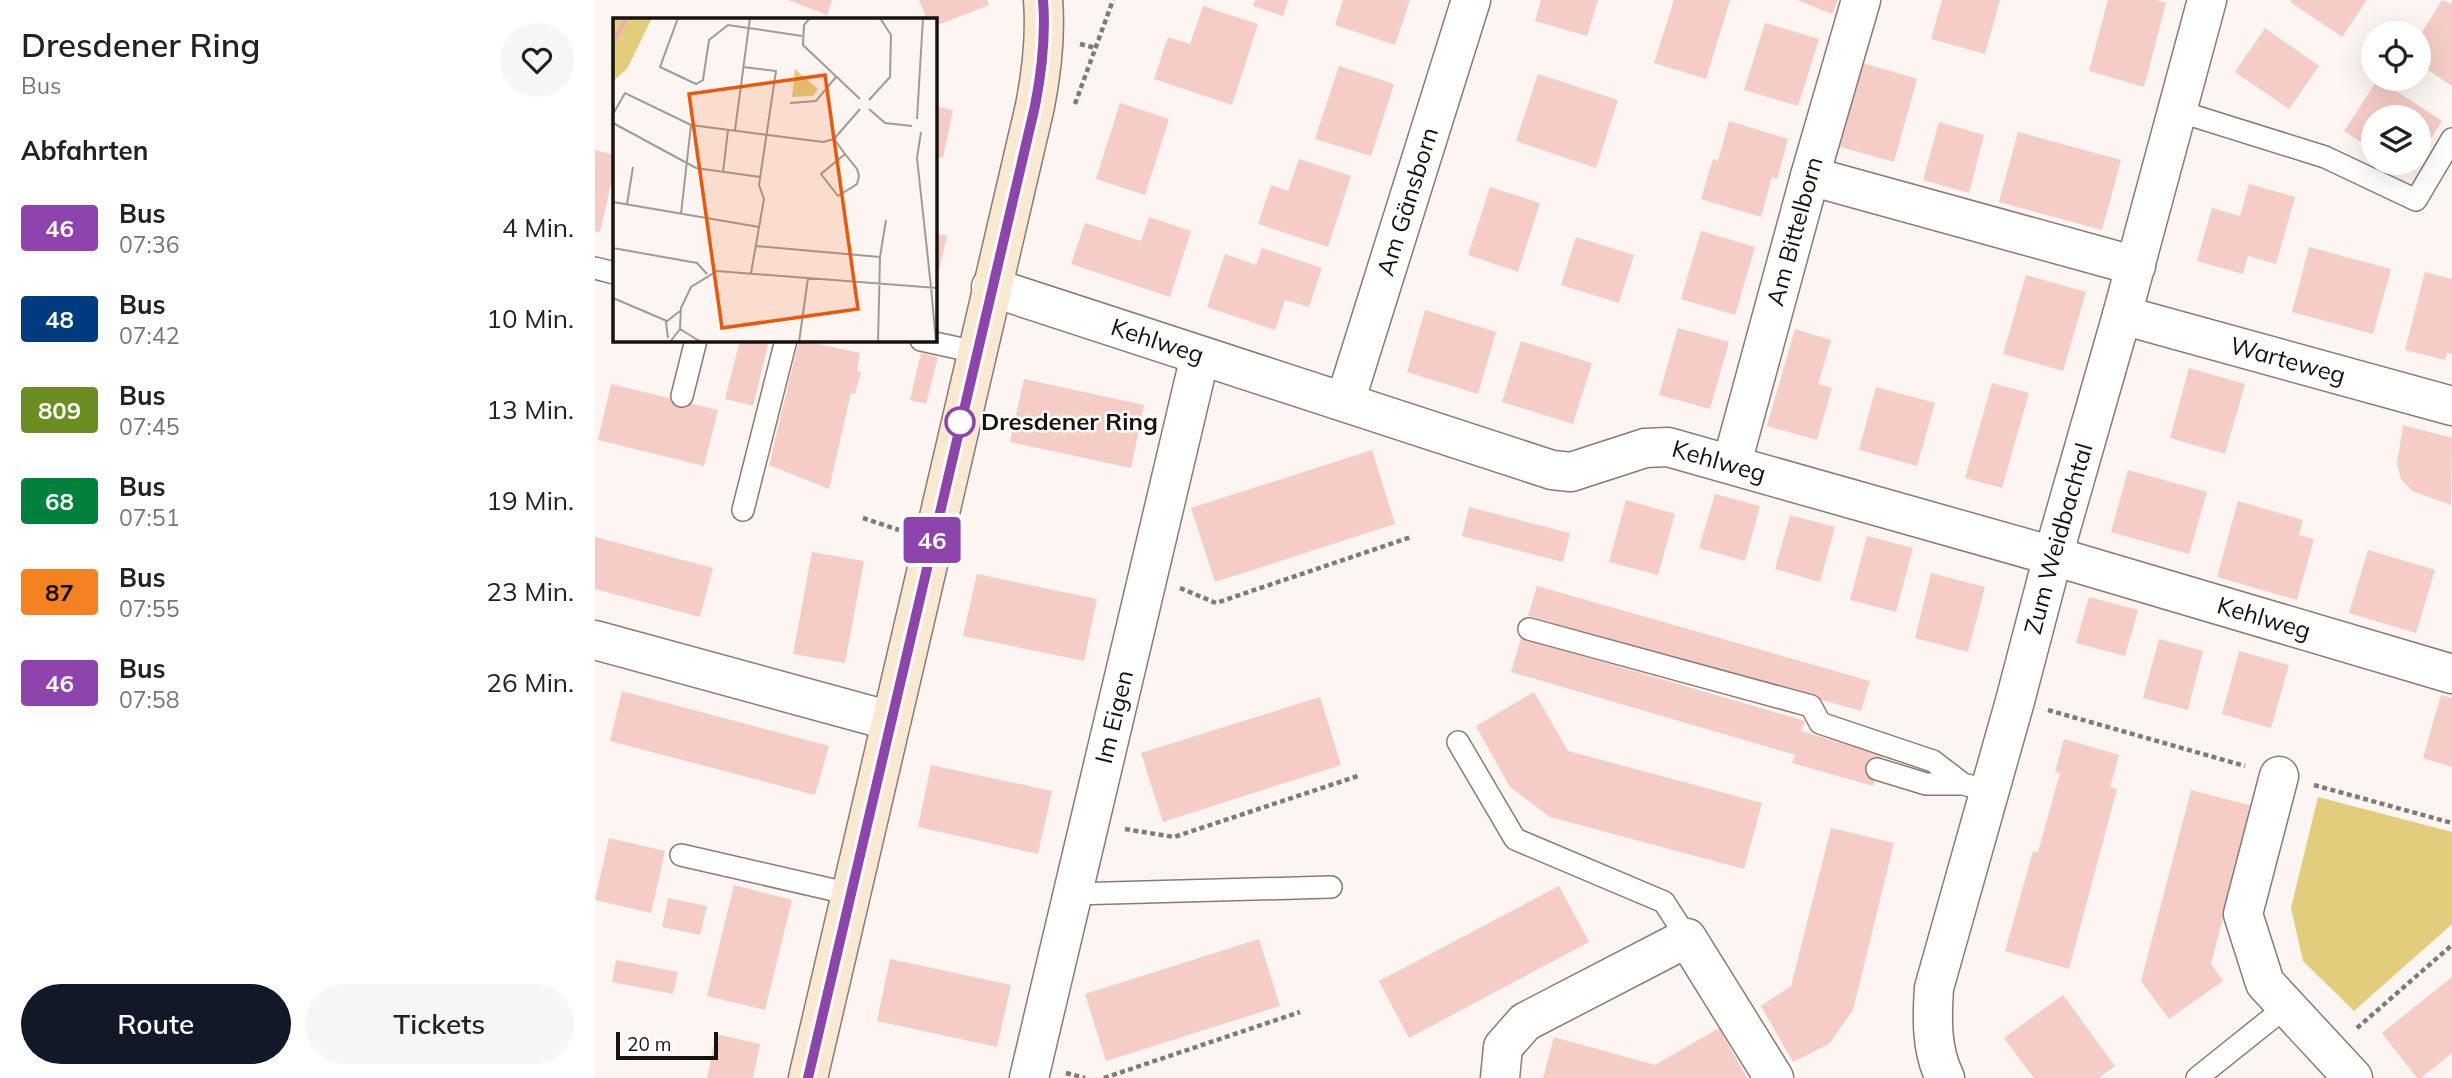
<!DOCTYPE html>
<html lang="de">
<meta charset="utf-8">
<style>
body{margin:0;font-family:Mulish,sans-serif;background:#f6f6f6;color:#222;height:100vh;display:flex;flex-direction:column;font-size:26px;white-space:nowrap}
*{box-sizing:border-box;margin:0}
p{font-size:23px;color:#767676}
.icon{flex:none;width:38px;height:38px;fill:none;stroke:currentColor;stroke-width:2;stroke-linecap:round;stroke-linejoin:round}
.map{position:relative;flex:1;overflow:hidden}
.sheet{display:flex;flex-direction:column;background:#fff;width:595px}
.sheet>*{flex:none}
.badge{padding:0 14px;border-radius:5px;font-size:24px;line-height:46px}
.tools{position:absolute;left:1766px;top:21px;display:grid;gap:14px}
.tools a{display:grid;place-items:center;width:70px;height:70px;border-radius:50%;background:#fff;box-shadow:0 7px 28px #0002;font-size:35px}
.scale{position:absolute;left:21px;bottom:18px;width:102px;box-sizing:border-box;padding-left:7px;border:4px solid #18120e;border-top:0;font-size:19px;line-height:24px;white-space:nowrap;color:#18120e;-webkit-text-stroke:5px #fff;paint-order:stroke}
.map>.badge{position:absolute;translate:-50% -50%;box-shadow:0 0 0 4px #fff}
h2{padding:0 21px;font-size:26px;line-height:63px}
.round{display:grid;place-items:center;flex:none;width:74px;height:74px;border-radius:37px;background:#f6f6f6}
.summary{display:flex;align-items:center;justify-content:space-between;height:119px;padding:0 21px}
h1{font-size:33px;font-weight:600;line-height:52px}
.cta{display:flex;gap:14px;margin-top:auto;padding:14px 21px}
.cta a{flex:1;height:80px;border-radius:42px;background:#111827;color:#fff;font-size:28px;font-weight:600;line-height:80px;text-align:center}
.cta a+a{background:#f6f6f6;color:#222}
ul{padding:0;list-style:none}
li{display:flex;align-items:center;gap:21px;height:91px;padding:0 21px}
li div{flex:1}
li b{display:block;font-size:26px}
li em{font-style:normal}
li .badge{min-width:77px;font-weight:700;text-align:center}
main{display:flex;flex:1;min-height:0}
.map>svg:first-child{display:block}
</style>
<main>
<section class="sheet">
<div class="summary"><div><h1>Dresdener Ring</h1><p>Bus</p></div><a class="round"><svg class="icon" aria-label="heart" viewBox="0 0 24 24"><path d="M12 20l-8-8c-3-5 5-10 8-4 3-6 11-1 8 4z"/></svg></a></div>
<h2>Abfahrten</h2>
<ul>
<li><span class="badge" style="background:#8e44ad;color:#fff">46</span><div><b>Bus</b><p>07:36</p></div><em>4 Min.</em></li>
<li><span class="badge" style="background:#003b80;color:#fff">48</span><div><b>Bus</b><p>07:42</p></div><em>10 Min.</em></li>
<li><span class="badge" style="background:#6b8e23;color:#fff">809</span><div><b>Bus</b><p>07:45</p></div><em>13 Min.</em></li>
<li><span class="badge" style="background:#00803d;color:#fff">68</span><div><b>Bus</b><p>07:51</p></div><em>19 Min.</em></li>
<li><span class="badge" style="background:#f58220;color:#111">87</span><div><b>Bus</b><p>07:55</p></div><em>23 Min.</em></li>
<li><span class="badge" style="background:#8e44ad;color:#fff">46</span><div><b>Bus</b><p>07:58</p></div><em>26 Min.</em></li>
</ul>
<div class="cta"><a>Route</a><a>Tickets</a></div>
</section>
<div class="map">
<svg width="1857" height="1078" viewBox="0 0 1857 1078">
<rect width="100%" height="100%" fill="#fdf5f1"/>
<path fill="#e2cd7c" d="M 1723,797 L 1857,832 L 1857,924 L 1759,1011 L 1708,961 L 1696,908 Z"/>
<path fill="#f5cdc6" d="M 193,0 L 237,0 L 232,15 Z
M 324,0 L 392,0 L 394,5 L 340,26 L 340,19 L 332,19 Z
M 660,0 L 693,0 L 688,16 L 658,6 Z
M 748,0 L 815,0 L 800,45 L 740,25 Z
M 946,0 L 1003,0 L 992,36 L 940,21 Z
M 1079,0 L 1135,0 L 1111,79 L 1059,63 Z
M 1202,0 L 1243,0 L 1237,14 Z
M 1347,0 L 1405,0 L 1390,54 L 1336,39 Z
M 1513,0 L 1561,0 L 1571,3 L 1549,87 L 1494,71 Z
M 1697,0 L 1772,0 L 1747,37 L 1695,2 Z
M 1847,0 L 1857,4 L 1857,86 L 1824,64 L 1824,37 Z
M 608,6 L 663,24 L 637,105 L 559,79 L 573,37 L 595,44 Z
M 1170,23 L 1224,39 L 1203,106 L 1149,90 Z
M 1670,28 L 1724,66 L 1694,109 L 1640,72 Z
M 1268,63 L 1322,79 L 1299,162 L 1245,147 Z
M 744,66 L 799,84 L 776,156 L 720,139 Z
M 943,74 L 1023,100 L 1001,168 L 921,141 Z
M 1783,79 L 1847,121 L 1824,157 L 1824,117 L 1778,117 L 1778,150 L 1749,131 Z
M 525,103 L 574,119 L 550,195 L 501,179 Z
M 340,106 L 358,110 L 348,158 L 340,157 Z
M 1134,121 L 1193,139 L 1182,179 L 1177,177 L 1166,217 L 1106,199 L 1118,159 L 1123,161 Z
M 1344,122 L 1389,135 L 1374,193 L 1328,180 Z
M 1423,132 L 1526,160 L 1507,230 L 1404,202 Z
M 0,150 L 19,155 L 19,171 L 5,232 L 0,231 Z
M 704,159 L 756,176 L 733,247 L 663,224 L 676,185 L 693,191 Z
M 1654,184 L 1700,197 L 1681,264 L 1653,256 L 1648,274 L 1602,261 L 1617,208 L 1645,216 Z
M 895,187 L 945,203 L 923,272 L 873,255 Z
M 554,217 L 596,231 L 575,297 L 476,264 L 490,223 L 546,241 Z
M 1106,231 L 1160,247 L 1140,315 L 1086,299 Z
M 340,233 L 352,236 L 341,283 L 340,283 Z
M 981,237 L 1039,255 L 1024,303 L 966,285 Z
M 1714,247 L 1796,269 L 1778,334 L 1697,312 Z
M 667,248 L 727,268 L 714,307 L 690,300 L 680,330 L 612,307 L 630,254 L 661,265 Z
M 1830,272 L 1857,279 L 1857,354 L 1852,353 L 1850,360 L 1810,350 Z
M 1431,275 L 1491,292 L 1468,371 L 1408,354 Z
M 830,310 L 901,332 L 883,394 L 812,372 Z
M 1083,328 L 1134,342 L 1115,409 L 1064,395 Z
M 1200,329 L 1236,340 L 1223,384 L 1237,388 L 1222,440 L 1172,426 Z
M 145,340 L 174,340 L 158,406 L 130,399 Z
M 204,340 L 265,353 L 262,371 L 266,372 L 260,394 L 256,393 L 234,489 L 174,465 Z
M 926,341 L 997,363 L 978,424 L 907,402 Z
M 326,353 L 343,357 L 331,404 L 315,400 Z
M 1594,368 L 1650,384 L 1630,454 L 1575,438 Z
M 429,379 L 549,405 L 536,468 L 415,442 Z
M 1397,383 L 1434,393 L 1407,488 L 1370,478 Z
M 16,384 L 123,410 L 109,466 L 3,440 Z
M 1281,387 L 1340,403 L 1322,466 L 1264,450 Z
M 1808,425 L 1857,438 L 1856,505 L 1817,491 L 1806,479 L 1802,464 Z
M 777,450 L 800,524 L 620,582 L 596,508 Z
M 1533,470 L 1612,492 L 1594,554 L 1516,532 Z
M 1120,494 L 1165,506 L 1150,561 L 1104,548 Z
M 1031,500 L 1080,514 L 1063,575 L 1014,562 Z
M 1643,501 L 1708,520 L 1704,535 L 1719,539 L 1702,600 L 1622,577 Z
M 874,507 L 975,533 L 968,562 L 867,536 Z
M 1195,515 L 1240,527 L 1225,582 L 1180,569 Z
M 1272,536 L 1318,548 L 1301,612 L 1255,600 Z
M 0,537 L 118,568 L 105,617 L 0,589 Z
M 1773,550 L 1840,570 L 1821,633 L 1754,613 Z
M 217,552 L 269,561 L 250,663 L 198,654 Z
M 1336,573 L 1390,587 L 1373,652 L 1320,638 Z
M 382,574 L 502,599 L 489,661 L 368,636 Z
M 942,586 L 1275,681 L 1266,711 L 933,616 Z
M 1494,597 L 1543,610 L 1530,656 L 1481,643 Z
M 926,638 L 1210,721 L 1206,731 L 1287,755 L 1278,786 L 1197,763 L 1200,755 L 916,672 Z
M 1564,639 L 1608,651 L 1593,710 L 1548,698 Z
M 1644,651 L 1694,665 L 1676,728 L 1627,714 Z
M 27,691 L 234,746 L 220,795 L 15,741 Z
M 939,692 L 973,751 L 1167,803 L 1149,869 L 955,817 L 915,787 L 881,726 Z
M 1846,695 L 1857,698 L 1857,767 L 1828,758 Z
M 725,697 L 746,765 L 568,822 L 546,753 Z
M 1469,739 L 1524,755 L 1515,787 L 1522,789 L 1474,969 L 1410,951 L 1438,851 L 1443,852 L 1465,773 L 1460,772 Z
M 336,765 L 457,791 L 443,854 L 323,827 Z
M 1596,790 L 1657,806 L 1616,964 L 1628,981 L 1574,1019 L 1546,981 Z
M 1236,828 L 1299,843 L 1258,1010 L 1234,1044 L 1198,1062 L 1166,1006 L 1196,986 Z
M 14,838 L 70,851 L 56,913 L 0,900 Z
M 139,885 L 197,900 L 170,1010 L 112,996 Z
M 964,886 L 994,942 L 814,1038 L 784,981 Z
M 73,898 L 112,906 L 105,935 L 67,927 Z
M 664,939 L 685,1006 L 511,1061 L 490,994 Z
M 295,959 L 416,985 L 402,1047 L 282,1021 Z
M 21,960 L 83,972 L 78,994 L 17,982 Z
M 1857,977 L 1857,1053 L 1826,1078 L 1822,1078 L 1787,1033 Z
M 1468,995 L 1520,1066 L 1504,1078 L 1439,1078 L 1409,1038 Z
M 1124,1028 L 1152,1078 L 948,1078 L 959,1037 L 1060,1065 Z
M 121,1034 L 165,1044 L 158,1078 L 112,1078 Z"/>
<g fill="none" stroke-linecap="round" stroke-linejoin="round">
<g stroke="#8b7b71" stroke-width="24">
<path id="lane" d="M 1583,111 L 1730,157 L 1821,200 L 1857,139
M 0,268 L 19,273
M 326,340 L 381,352
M 87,396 L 101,340
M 148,510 L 191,340
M 934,629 L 1216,706 L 1225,723 L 1338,761 L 1368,784 L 1395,791
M 863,742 L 920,839 L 1069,902 L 1092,938
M 1282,769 L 1331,784 L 1368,784
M 86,855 L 256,894
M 478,894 L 736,887
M 1602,1078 L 1692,1006"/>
</g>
<g stroke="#8b7b71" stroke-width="41">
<g id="street">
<path d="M 1215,176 L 1541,266"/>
<path id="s1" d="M 396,287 L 957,470 L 976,472 L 1050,448 L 1073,447 L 1458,556 L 1857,674"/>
<path id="s2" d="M 1527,315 L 1857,406"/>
<path id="s3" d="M 750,402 L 876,0"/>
<path id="s4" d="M 1137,463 L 1215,176 L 1266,0"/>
<path d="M 0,640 L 296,721"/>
<path d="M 1684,776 L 1648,914 L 1670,983 L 1758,1078"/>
<path id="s5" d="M 434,1078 L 605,356"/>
<path d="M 905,1078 L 908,1047 L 930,1022 L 1092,938 L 1179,1078"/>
<path id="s6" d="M 1350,1078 C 1336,1050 1337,1018 1339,988 L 1420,701 L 1458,556 L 1527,315 L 1612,0"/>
</g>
</g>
<g stroke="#8b7b71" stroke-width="41">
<path id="secondary" d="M 213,1078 L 440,106 C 447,70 451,36 448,0"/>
</g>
<path stroke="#807975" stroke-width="4.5" stroke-dasharray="5 3.5" stroke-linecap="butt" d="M 485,44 L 501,48
M 480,104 L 518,0
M 268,518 L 304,530
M 585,588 L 621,603 L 816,537
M 1453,710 L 1650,766
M 1719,785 L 1857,823
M 530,829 L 579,837 L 763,776
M 1762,1028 L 1857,945
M 471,1073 L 490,1078
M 509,1078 L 705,1012"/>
<use href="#lane" stroke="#fff" stroke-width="21"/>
<use href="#street" stroke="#fff" stroke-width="38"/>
<use href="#secondary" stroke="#f9e9d3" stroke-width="38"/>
</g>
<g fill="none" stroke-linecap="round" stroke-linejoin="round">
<g stroke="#fff" stroke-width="16">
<path id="line" d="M 213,1078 L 440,106 C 447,70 451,36 448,0"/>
</g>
<use href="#line" stroke="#8e44ad" stroke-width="10"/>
</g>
<circle fill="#fff" stroke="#8e44ad" stroke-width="3.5" cx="365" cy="422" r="14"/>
<g text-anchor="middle" stroke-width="5" stroke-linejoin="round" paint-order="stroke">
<g font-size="24" fill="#18120e" stroke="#fff">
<text dy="8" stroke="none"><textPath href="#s3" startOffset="210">Am Gänsborn</textPath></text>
<text dy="8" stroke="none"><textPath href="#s4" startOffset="240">Am Bittelborn</textPath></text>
<text dy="8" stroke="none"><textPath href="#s1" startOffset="175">Kehlweg</textPath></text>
<text dy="8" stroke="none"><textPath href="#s2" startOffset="172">Warteweg</textPath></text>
<text dy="8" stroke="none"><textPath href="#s1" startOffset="763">Kehlweg</textPath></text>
<text dy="8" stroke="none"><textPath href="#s6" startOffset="558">Zum Weidbachtal</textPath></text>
<text dy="8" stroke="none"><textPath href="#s1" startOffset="1330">Kehlweg</textPath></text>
<text dy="8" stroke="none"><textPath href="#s5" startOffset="371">Im Eigen</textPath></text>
</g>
<g font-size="24" font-weight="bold" fill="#18120e" stroke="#fff" text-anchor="start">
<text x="386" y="430">Dresdener Ring</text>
</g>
</g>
<g transform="translate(18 18)">
<rect width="324" height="324" fill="#fdf5f1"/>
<path d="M 0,0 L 39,0 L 14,51 L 0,63 ZM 182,51 L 205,71 L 200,78 L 179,79 Z" fill="#e2cd7c"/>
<path fill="none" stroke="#f4a7b3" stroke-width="3.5" d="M 0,24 L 14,0"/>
<path fill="none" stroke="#a19a96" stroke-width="2" d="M 65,0 L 47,49 L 83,66 L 90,62 L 96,22 L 115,7 L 189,18M 197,0 L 191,7 L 190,27 L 247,81M 130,49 L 163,53 L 146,167 L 151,181 L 138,255M 256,82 L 277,59 L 278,17 L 267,0M 177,85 L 203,83 L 223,59M 256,91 L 272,105 L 299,108M 0,96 L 12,75 L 78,107 L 210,124 L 221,121 L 247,91M 304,101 L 310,0M 0,105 L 83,150 L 147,159M 122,112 L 137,0M 308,114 L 304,140 L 318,269M 221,121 L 232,136 L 244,151 L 246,158 L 244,166 L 225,178 L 208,156 L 232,136M 110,154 L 115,112M 0,184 L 146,209M 14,186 L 20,149M 68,196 L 78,107M 143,228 L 267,239M 0,230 L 84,245 L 94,256M 318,269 L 323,324M 0,280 L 54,303M 67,311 L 88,324M 55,320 L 53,304 L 67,293M 57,324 L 67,311 L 68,290 L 78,269 L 104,253 L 324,270M 186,324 L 195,260M 265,324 L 267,239 L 273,202"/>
<path fill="#e8590c" fill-opacity="0.15" stroke="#e8590c" stroke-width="3.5" d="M 212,57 L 245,291 L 109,310 L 76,76 Z"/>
<rect width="324" height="324" fill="none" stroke="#18120e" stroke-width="3.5"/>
</g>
</svg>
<div class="tools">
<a><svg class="icon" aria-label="locate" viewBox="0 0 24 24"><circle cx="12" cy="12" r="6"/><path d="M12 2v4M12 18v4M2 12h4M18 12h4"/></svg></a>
<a><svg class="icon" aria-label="layers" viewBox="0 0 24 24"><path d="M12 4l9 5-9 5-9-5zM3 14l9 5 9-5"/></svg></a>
</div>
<div class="scale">20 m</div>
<b class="badge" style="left:337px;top:540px;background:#8e44ad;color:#fff">46</b>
</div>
</main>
